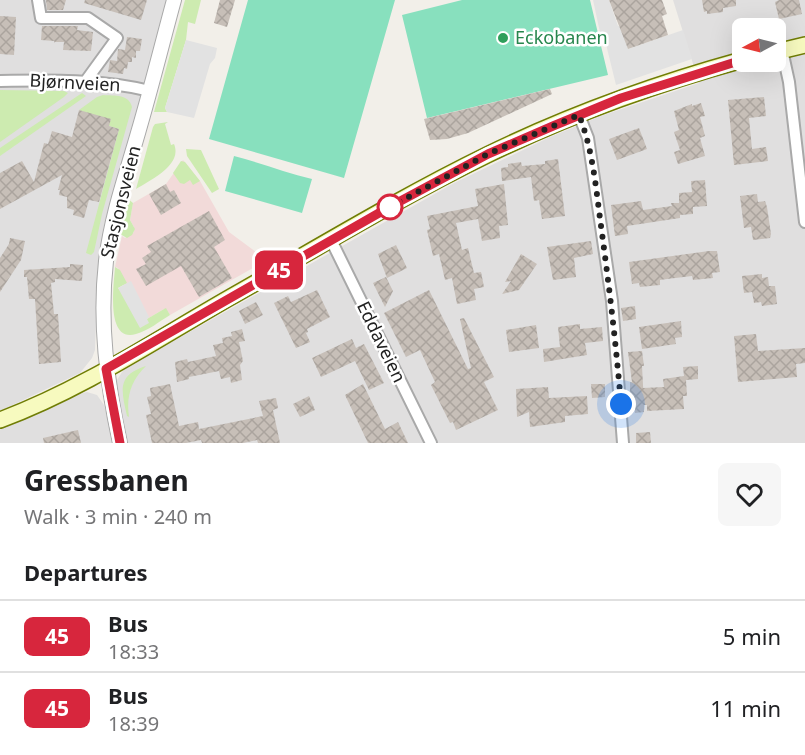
<!DOCTYPE html>
<meta charset="utf-8">
<style>
body{margin:0;font-family:"Noto Sans",sans-serif;background:#f6f6f6;color:#202124;height:100vh;display:flex;flex-direction:column;font-size:22px;white-space:nowrap}
*{box-sizing:border-box;margin:0}
p{font-size:20px;color:#757577}
.icon{flex:none;width:33px;height:33px;fill:none;stroke:currentColor;stroke-width:2;stroke-linecap:round;stroke-linejoin:round}
.map{position:relative;height:443px;overflow:hidden}
.panel{display:flex;flex-direction:column;background:#fff;flex:1}
.panel>*{flex:none}
.badge{padding:0 12px;border-radius:9px;font-size:21px;line-height:39px}
.needle{width:39px;rotate:263deg}
.fabs{position:absolute;left:732px;top:18px;display:grid;gap:12px}
.fabs a{display:grid;place-items:center;width:54px;height:54px;border-radius:9px;background:#fff;box-shadow:0 6px 24px #0002;font-size:30px}
.you{position:absolute;width:30px;height:30px;margin:-15px;border:4px solid #fff;border-radius:50%;background:#1a73e8;box-shadow:0 0 0 9px #1a73e833}
.map>.badge{position:absolute;translate:-50% -50%;box-shadow:0 0 0 3px #fff}
h2{padding:0 24px;font-size:22px;line-height:54px}
.round{display:grid;place-items:center;flex:none;width:63px;height:63px;border-radius:9px;background:#f6f6f6}
.summary{display:flex;align-items:center;justify-content:space-between;height:102px;padding:0 24px}
h1{font-size:28px;font-weight:700;line-height:45px}
ul{padding:0;list-style:none}
li{display:flex;align-items:center;gap:18px;height:72px;padding:0 24px;border-top:2px solid #e0e0e0}
li div{flex:1}
li b{display:block;font-size:22px}
li em{font-style:normal}
li .badge{min-width:66px;font-weight:700;text-align:center}
.map>svg:first-child{display:block}
</style>
<div class="map">
<svg width="805" height="443" viewBox="0 0 805 443">
<defs>
<pattern id="building-cross-hatch" width="8" height="8" patternUnits="userSpaceOnUse" patternTransform="scale(1.5)"><rect width="8" height="8" fill="#c7bfb8"/><path d="M0 0l8 8M0 8l8-8" fill="none" stroke="#aba49e"/></pattern>
</defs>
<rect width="100%" height="100%" fill="#f2efe9"/>
<path fill="#e0dfdf" fill-rule="evenodd" d="M 0,0 L 174,0 L 135,117 L 104,225 L 98,267 L 95,350 L 92,358 L 80,373 L 0,411 Z
M 673,0 L 805,0 L 805,443 L 128,443 L 116,386 L 117,380 L 124,369 L 454,183 L 550,137 L 601,116 L 699,83 ZM 742,28 L 776,28 L 776,62 L 742,62 Z
M 87,392 L 97,395 L 104,405 L 114,443 L 0,443 L 0,429 L 75,395 Z"/>
<path fill="#f2dad9" d="M 183,160 L 200,181 L 229,232 L 256,252 L 274,256 L 170,315 L 166,309 L 164,309 L 147,319 L 140,328 L 118,268 L 115,267 L 122,236 L 125,238 L 134,232 L 134,227 L 130,220 L 133,203 L 166,184 Z"/>
<path fill="#cdebb0" d="M 185,0 L 201,0 L 195,24 L 188,22 L 186,40 L 165,108 L 167,112 L 154,112 Z
M 0,90 L 64,91 L 68,93 L 64,97 L 0,142 Z
M 82,93 L 86,96 L 0,156 L 0,148 Z
M 103,95 C 115,96 129,94 132,107 L 102,214 L 94,252 L 91,255 L 86,253 L 119,129 L 109,126 L 79,110 L 97,97 Z
M 168,122 L 165,124 L 171,145 L 174,144 C 183,165 150,180 136,189 L 153,127 L 155,124 Z
M 186,149 L 201,150 L 219,189 L 212,193 L 187,156 Z
M 181,161 L 185,162 L 200,181 L 193,185 L 190,180 L 184,184 L 180,183 L 173,173 Z
M 127,198 L 133,203 L 130,220 L 135,229 L 132,235 L 127,238 L 120,234 Z
M 115,267 L 120,270 L 127,283 L 118,288 L 147,319 L 164,309 L 166,308 L 170,315 C 160,321 148,331 136,334 C 105,343 114,284 115,267 Z
M 146,366 C 131,380 126,397 129,417 L 127,416 C 121,390 117,375 146,366 Z"/>
<path fill="#88e0be" d="M 248,0 L 395,0 L 344,178 L 209,139 Z
M 462,0 L 590,0 L 608,75 L 427,118 L 402,15 Z
M 234,156 C 261,163 286,173 312,179 L 302,213 L 225,191 Z"/>
<path fill="#e2e2e2" d="M 593,0 L 609,0 L 618,26 L 621,25 L 628,49 L 683,30 L 692,59 L 616,85 L 604,36 L 601,37 Z
M 186,40 L 217,48 L 215,58 L 210,64 L 194,118 L 167,112 L 165,108 Z
M 131,281 L 149,317 L 147,319 L 149,323 L 140,328 L 118,288 Z"/>
<path fill="url(#building-cross-hatch)" d="M 46,0 L 66,0 L 63,10 L 47,10 Z
M 85,0 L 147,0 L 141,20 L 84,3 Z
M 220,0 L 235,0 L 227,27 L 214,23 Z
M 609,0 L 662,0 L 667,14 L 662,16 L 668,35 L 628,49 Z
M 702,0 L 736,0 L 736,6 L 723,8 L 723,12 L 707,14 L 707,11 L 704,12 Z
M 779,0 L 799,0 L 802,14 L 779,19 L 775,2 Z
M 0,16 L 16,17 L 14,55 L 0,54 Z
M 42,26 L 78,26 L 77,30 L 93,32 L 91,51 L 63,50 L 64,42 L 55,42 L 55,43 L 54,41 L 41,40 Z
M 127,37 L 142,39 L 140,51 L 136,51 L 136,58 L 132,57 L 132,62 L 128,62 L 127,69 L 124,68 L 123,74 L 108,72 L 110,60 L 117,61 L 118,49 L 125,50 Z
M 550,89 L 552,94 L 468,133 L 447,139 L 430,140 L 424,119 Z
M 764,97 L 766,116 L 749,118 L 752,149 L 766,147 L 768,161 L 734,165 L 728,100 Z
M 701,103 L 705,116 L 700,117 L 705,136 L 700,138 L 705,156 L 678,164 L 674,152 L 680,150 L 674,132 L 679,130 L 674,111 L 692,104 L 692,106 Z
M 79,110 L 111,119 L 109,126 L 119,129 L 99,202 L 89,200 L 84,218 L 73,215 L 74,210 L 67,208 L 67,197 L 59,195 L 60,190 L 58,190 L 62,175 L 0,209 L 0,173 L 22,161 L 34,182 L 44,143 L 48,144 L 52,131 L 72,137 Z
M 639,128 L 647,149 L 617,160 L 609,139 Z
M 558,159 L 565,216 L 542,219 L 539,200 L 534,201 L 531,177 L 502,181 L 501,168 L 508,167 L 508,164 L 521,162 L 522,166 L 545,164 L 545,161 Z
M 705,180 L 707,206 L 693,207 L 693,214 L 680,215 L 680,218 L 627,226 L 628,234 L 615,236 L 611,205 L 641,201 L 643,210 L 672,206 L 671,203 L 679,203 L 679,193 L 692,192 L 691,181 Z
M 166,184 L 170,192 L 174,190 L 181,203 L 161,215 L 149,194 Z
M 504,184 L 508,225 L 499,226 L 500,238 L 482,241 L 478,219 L 456,223 L 462,250 L 468,248 L 474,273 L 481,272 L 484,287 L 474,289 L 476,300 L 457,304 L 452,278 L 445,280 L 439,254 L 433,256 L 427,230 L 430,229 L 427,216 L 478,206 L 475,189 Z
M 757,194 L 758,202 L 765,201 L 767,207 L 771,234 L 770,238 L 753,240 L 751,227 L 744,228 L 740,196 Z
M 209,211 L 225,240 L 214,247 L 232,278 L 199,297 L 181,266 L 146,286 L 136,269 L 146,264 L 142,258 L 151,252 L 147,246 Z
M 10,238 L 25,241 L 21,260 L 0,292 L 0,258 L 9,244 Z
M 591,241 L 593,254 L 574,258 L 576,277 L 553,280 L 547,247 Z
M 396,245 L 407,268 L 387,278 L 378,254 Z
M 709,251 L 717,251 L 720,272 L 712,273 L 713,278 L 693,280 L 692,276 L 667,279 L 660,280 L 660,285 L 640,287 L 639,283 L 632,284 L 629,262 Z
M 521,254 L 537,264 L 519,290 L 502,294 L 511,281 L 505,282 Z
M 70,264 L 83,265 L 82,281 L 55,279 L 55,282 L 51,283 L 54,314 L 58,314 L 61,362 L 39,364 L 35,299 L 29,299 L 27,277 L 24,277 L 24,270 L 70,267 Z
M 762,274 L 762,278 L 768,277 L 769,286 L 775,286 L 777,304 L 762,306 L 761,302 L 754,303 L 752,292 L 744,293 L 742,276 Z
M 386,277 L 393,291 L 385,307 L 373,283 Z
M 317,290 L 330,317 L 307,329 L 308,332 L 306,333 L 310,342 L 296,348 L 274,303 L 288,296 L 291,302 Z
M 429,290 L 468,369 L 471,368 L 460,319 L 464,318 L 494,377 L 484,382 L 498,410 L 456,430 L 453,422 L 450,423 L 431,385 L 435,382 L 420,350 L 406,357 L 384,313 Z
M 256,302 L 263,315 L 245,324 L 239,311 Z
M 635,306 L 636,319 L 623,321 L 621,308 Z
M 681,321 L 682,337 L 675,338 L 676,344 L 642,349 L 639,327 Z
M 580,324 L 580,329 L 602,327 L 603,341 L 585,343 L 587,355 L 544,362 L 543,349 L 560,347 L 558,327 Z
M 536,325 L 539,348 L 509,352 L 506,330 Z
M 242,329 L 245,341 L 239,342 L 243,361 L 240,365 L 242,380 L 231,383 L 230,377 L 221,379 L 219,371 L 189,377 L 189,379 L 177,382 L 175,362 L 187,359 L 188,362 L 216,356 L 213,345 L 223,343 L 222,338 L 232,336 L 231,332 Z
M 756,334 L 758,351 L 805,348 L 805,363 L 796,364 L 797,377 L 738,382 L 734,336 Z
M 352,339 L 356,348 L 364,344 L 384,383 L 369,390 L 355,361 L 321,377 L 312,358 Z
M 642,351 L 644,366 L 642,366 L 644,404 L 643,388 L 664,387 L 663,379 L 684,376 L 683,367 L 698,366 L 698,379 L 686,380 L 687,396 L 683,396 L 684,409 L 647,411 L 647,405 L 644,405 L 644,412 L 635,413 L 633,396 L 630,396 L 630,382 L 632,382 L 628,352 Z
M 170,384 L 179,426 L 198,422 L 199,429 L 263,416 L 259,401 L 276,398 L 278,408 L 273,410 L 280,443 L 258,443 L 257,440 L 243,443 L 202,443 L 201,440 L 186,443 L 152,443 L 146,415 L 151,414 L 147,397 L 151,396 L 150,388 Z
M 363,384 L 385,429 L 398,422 L 408,443 L 368,443 L 345,395 Z
M 591,384 L 605,384 L 605,397 L 592,398 Z
M 548,387 L 549,398 L 587,396 L 588,414 L 565,416 L 565,422 L 530,427 L 529,412 L 517,417 L 516,389 Z
M 309,396 L 315,410 L 300,417 L 293,404 Z
M 78,430 L 81,443 L 44,443 L 43,438 Z
M 650,432 L 651,443 L 636,443 L 636,433 Z"/>
<g fill="none" stroke-linecap="round" stroke-linejoin="round">
<g stroke="#a9a9a9" stroke-width="14">
<path id="minor" d="M 38,0 L 41,18 L 88,18 L 117,38 L 85,82
M 782,50 L 789,82 L 805,222
M 0,81 C 50,80 102,79 150,91
M 579,115 L 588,138 L 612,301 L 623,443
M 331,240 L 431,443"/>
</g>
<g stroke="#a9a9a9" stroke-width="16">
<path id="tertiary" d="M 120,443 C 107,383 99,323 106,261 C 111,217 126,175 138,133 C 151,89 162,44 174,0"/>
</g>
<g stroke="#707d05" stroke-width="18">
<path id="secondary" d="M 776,52 L 805,45
M 0,420 C 81,390 154,341 229,298 C 314,250 399,198 487,155 C 569,115 655,84 742,60"/>
</g>
<use href="#minor" stroke="#fff" stroke-width="10"/>
<use href="#tertiary" stroke="#fff" stroke-width="14"/>
<use href="#secondary" stroke="#f7fabf" stroke-width="15"/>
</g>
<g fill="none" stroke-linecap="round" stroke-linejoin="round">
<g stroke="#fff" stroke-width="14">
<path id="line" d="M 120,443 L 106,369 L 393,205 L 488,154 L 553,126 L 621,98 L 742,60"/>
</g>
<use href="#line" stroke="#d7263d" stroke-width="9"/>
<path stroke="#222" stroke-width="6" stroke-dasharray="0 10.8" d="M 390,207 L 488,154 L 579,115 C 593,150 596,189 601,226 C 609,285 616,344 621,404"/>
</g>
<circle fill="#2e9e5b" stroke="#fff" stroke-width="2" cx="503" cy="38" r="6"/>
<circle fill="#fff" stroke="#d7263d" stroke-width="3" cx="390" cy="207" r="12"/>
<g text-anchor="middle" stroke-width="5" stroke-linejoin="round" paint-order="stroke">
<g font-size="18" fill="#27864d" stroke="#fff" text-anchor="start">
<text x="515" y="44">Eckobanen</text>
</g>
<g font-size="18" fill="#222" stroke="#fff">
<text transform="translate(75 83) rotate(3)" y="6">Bjørnveien</text>
<text transform="translate(121 202) rotate(-76)" y="6">Stasjonsveien</text>
<text transform="translate(381 342) rotate(64)" y="6">Eddaveien</text>
</g>
</g>
</svg>
<div class="fabs">
<a><svg class="needle" viewBox="-14 -14 28 28"><path d="M0-13l5 13h-10z" fill="#e53935"/><path d="M0 13l5-13h-10z" fill="#757577"/></svg></a>
</div>
<div class="you" style="left:621px;top:404px"></div>
<b class="badge" style="left:279px;top:270px;background:#d7263d;color:#fff">45</b>
</div>
<section class="panel">
<div class="summary"><div><h1>Gressbanen</h1><p>Walk · 3 min · 240 m</p></div><a class="round"><svg class="icon" aria-label="heart" viewBox="0 0 24 24"><path d="M12 20l-8-8c-3-5 5-10 8-4 3-6 11-1 8 4z"/></svg></a></div>
<h2>Departures</h2>
<ul>
<li><span class="badge" style="background:#d7263d;color:#fff">45</span><div><b>Bus</b><p>18:33</p></div><em>5 min</em></li>
<li><span class="badge" style="background:#d7263d;color:#fff">45</span><div><b>Bus</b><p>18:39</p></div><em>11 min</em></li>
</ul>
</section>
